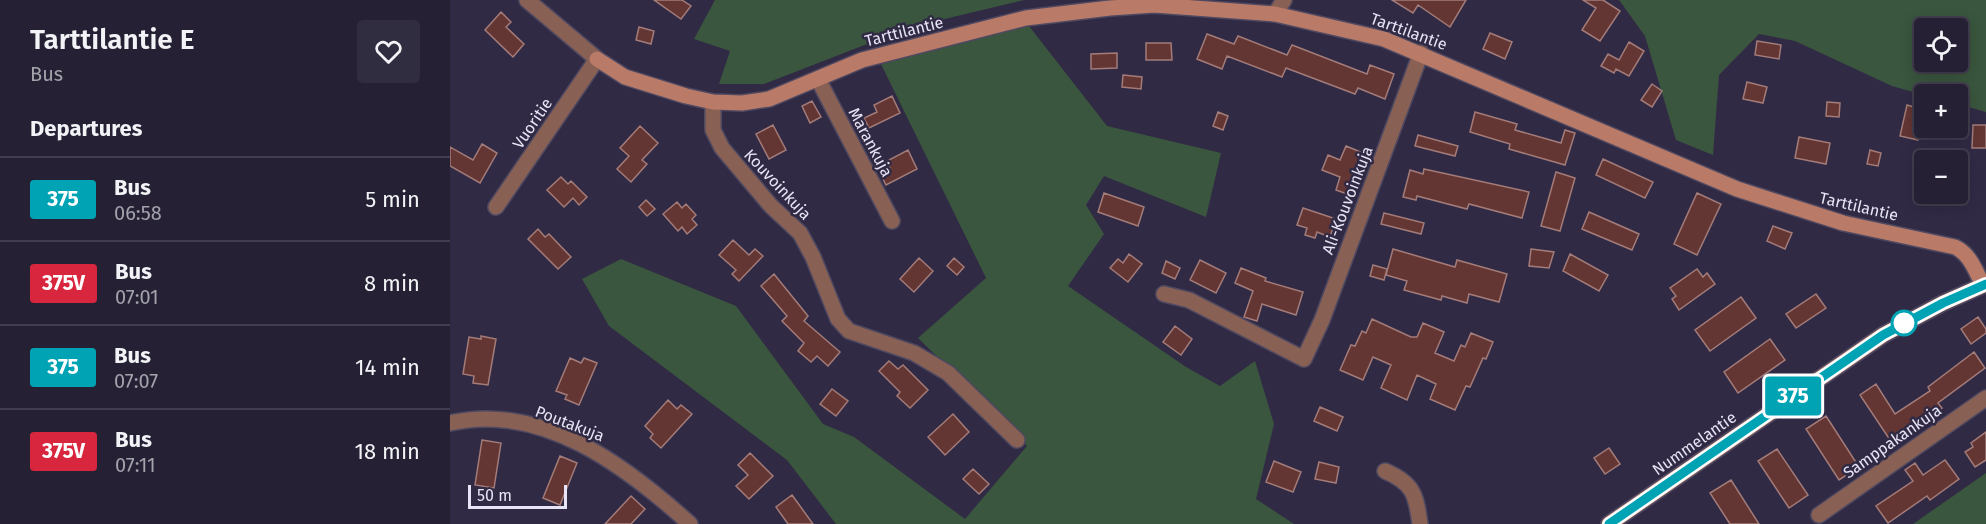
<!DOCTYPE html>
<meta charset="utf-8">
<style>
body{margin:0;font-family:"Fira Sans",sans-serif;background:#312d40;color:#f1f3f6;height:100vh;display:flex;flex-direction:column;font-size:22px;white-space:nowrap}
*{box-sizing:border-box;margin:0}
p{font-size:20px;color:#a3a3ac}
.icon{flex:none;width:33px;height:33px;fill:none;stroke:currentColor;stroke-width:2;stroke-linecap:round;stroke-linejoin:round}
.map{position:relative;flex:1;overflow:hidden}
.panel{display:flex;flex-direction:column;background:#252034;width:450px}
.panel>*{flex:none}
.badge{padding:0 12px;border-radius:4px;font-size:21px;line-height:39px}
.buttons{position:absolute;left:1464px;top:18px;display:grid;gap:12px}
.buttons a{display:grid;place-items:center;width:54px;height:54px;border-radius:6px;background:#252034;box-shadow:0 3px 15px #0003,0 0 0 2px #423e4f;font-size:30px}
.scale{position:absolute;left:18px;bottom:15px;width:99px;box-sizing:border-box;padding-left:6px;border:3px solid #e7e4f5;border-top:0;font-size:16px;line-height:21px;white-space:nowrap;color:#e7e4f5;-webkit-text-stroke:4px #312a45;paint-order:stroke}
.map>.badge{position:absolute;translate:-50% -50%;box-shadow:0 0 0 3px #fff}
h2{padding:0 30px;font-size:22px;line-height:54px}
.round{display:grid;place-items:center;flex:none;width:63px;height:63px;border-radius:6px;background:#312d40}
.summary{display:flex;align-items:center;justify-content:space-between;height:102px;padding:0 30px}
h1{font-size:28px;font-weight:600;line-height:45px}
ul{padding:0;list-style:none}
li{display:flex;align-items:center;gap:18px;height:84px;padding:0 30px;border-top:2px solid #423e4f}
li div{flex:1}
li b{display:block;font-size:22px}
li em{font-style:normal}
li .badge{min-width:66px;font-weight:700;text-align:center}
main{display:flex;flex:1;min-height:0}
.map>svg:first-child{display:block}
</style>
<main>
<section class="panel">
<div class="summary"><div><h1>Tarttilantie E</h1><p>Bus</p></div><a class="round"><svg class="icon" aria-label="heart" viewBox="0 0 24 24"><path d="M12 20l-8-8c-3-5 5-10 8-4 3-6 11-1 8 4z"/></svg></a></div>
<h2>Departures</h2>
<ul>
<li><span class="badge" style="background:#00a3b4;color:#fff">375</span><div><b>Bus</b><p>06:58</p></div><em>5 min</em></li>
<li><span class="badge" style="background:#d7263d;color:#fff">375V</span><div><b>Bus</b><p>07:01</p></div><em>8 min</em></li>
<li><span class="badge" style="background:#00a3b4;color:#fff">375</span><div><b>Bus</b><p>07:07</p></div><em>14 min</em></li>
<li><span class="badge" style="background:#d7263d;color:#fff">375V</span><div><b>Bus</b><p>07:11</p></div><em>18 min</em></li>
</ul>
</section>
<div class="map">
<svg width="1536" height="524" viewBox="0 0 1536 524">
<rect width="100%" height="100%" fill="#312a45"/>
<path fill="#3a563e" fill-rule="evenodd" d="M 265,0 L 574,0 L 461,27 L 314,84 L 269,84 L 280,51 L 244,39 Z
M 1169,0 L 1536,0 L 1536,112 L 1508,104 L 1508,94 L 1474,95 L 1442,86 L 1345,41 L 1309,34 L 1269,75 L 1263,155 L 1226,140 L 1195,36 ZM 1474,28 L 1508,28 L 1508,62 L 1474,62 Z
M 579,26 L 657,126 L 771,153 L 756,217 L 654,176 L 636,205 L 654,234 L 618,286 L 736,367 L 770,386 L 805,361 L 824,424 L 806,499 L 844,524 L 386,524 L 337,460 L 159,326 L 132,279 L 171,259 L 286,306 L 373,424 L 404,437 L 515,519 L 577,446 L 468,338 L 536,278 L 430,62 L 466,51 Z
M 1536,473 L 1536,524 L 1463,524 Z"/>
<path fill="#633634" stroke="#a37c79" stroke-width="1.5" d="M 204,0 L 232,0 L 241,6 L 231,19 Z
M 942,0 L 1016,0 L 1000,27 L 968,5 L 963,13 Z
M 1133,0 L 1153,0 L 1170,11 L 1150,41 L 1132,30 L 1146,8 Z
M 51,12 L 61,22 L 56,27 L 74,44 L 63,57 L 35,30 Z
M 189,27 L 204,31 L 201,44 L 186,40 Z
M 1040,33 L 1062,42 L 1055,59 L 1033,49 Z
M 757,34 L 784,44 L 788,36 L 837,55 L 842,45 L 917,74 L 920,65 L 944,74 L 935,99 L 908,88 L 905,94 L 836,68 L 832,77 L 777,56 L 772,69 L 747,59 Z
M 1307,41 L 1331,45 L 1329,59 L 1305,55 Z
M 1179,42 L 1194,51 L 1179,76 L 1166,69 L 1164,73 L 1151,66 L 1158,54 L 1169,60 Z
M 696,43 L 721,43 L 722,60 L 696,60 Z
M 667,53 L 667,68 L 641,69 L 641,54 Z
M 673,75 L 692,77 L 691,89 L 672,87 Z
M 1297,82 L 1317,87 L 1313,103 L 1293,99 Z
M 1202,84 L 1212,91 L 1202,107 L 1191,100 Z
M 442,96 L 450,113 L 419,128 L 414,118 L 427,112 L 424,105 Z
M 362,101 L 371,117 L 360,123 L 352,106 Z
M 1377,102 L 1390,103 L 1389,117 L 1376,116 Z
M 1457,105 L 1474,110 L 1474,136 L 1469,135 L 1468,140 L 1450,136 Z
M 768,112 L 778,116 L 773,130 L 763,126 Z
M 1025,112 L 1067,124 L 1065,130 L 1111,143 L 1115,130 L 1125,133 L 1115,165 L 1059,149 L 1060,144 L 1020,132 Z
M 323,125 L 336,150 L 319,159 L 306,134 Z
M 1523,125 L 1536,125 L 1536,148 L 1522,148 Z
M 190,126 L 208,143 L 192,160 L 197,164 L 181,182 L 167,169 L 179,156 L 170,148 Z
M 968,135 L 1008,146 L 1005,156 L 965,146 Z
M 1349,137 L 1380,143 L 1376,164 L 1345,158 Z
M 32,144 L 47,153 L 30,183 L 0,166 L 0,147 L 23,160 Z
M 896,146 L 913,153 L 901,184 L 903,185 L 900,195 L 886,190 L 890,177 L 872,170 L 878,155 L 890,160 Z
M 458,150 L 467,169 L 436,185 L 430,173 L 440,168 L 437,161 Z
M 1420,150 L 1431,153 L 1428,166 L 1417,164 Z
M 1153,159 L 1203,182 L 1195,198 L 1146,175 Z
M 974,169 L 1079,192 L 1072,218 L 1019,204 L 1017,209 L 967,196 L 966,200 L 953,197 L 960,170 L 973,174 Z
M 1106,172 L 1125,178 L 1110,231 L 1091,226 Z
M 111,177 L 118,184 L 121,181 L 137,197 L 129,205 L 123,198 L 114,207 L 97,190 Z
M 654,193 L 694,207 L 688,226 L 648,212 Z
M 1247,193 L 1271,204 L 1247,255 L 1224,244 Z
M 196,200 L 205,209 L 197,216 L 189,207 Z
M 227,202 L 232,208 L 236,204 L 246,215 L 242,219 L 247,225 L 237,234 L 232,227 L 228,231 L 213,214 Z
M 853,208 L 886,219 L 880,237 L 867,232 L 865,238 L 855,235 L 857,228 L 847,225 Z
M 1139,212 L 1189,234 L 1182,250 L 1132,229 Z
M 934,213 L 974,223 L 971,234 L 931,224 Z
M 1323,226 L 1342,233 L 1335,249 L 1317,241 Z
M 88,229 L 95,237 L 99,234 L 121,257 L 108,269 L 78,239 Z
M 283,240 L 299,255 L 305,249 L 313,256 L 289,281 L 282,274 L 286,270 L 269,255 Z
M 943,249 L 1005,267 L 1007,260 L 1057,274 L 1049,302 L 1019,294 L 1017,303 L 992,296 L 991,300 L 954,290 L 957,281 L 936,275 Z
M 1081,249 L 1104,252 L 1099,268 L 1079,266 Z
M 679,254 L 692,264 L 678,282 L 660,268 L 668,259 L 673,263 Z
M 1120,254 L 1158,275 L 1149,291 L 1113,271 Z
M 469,258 L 483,271 L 464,292 L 450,279 Z
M 504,258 L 514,267 L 507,275 L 497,266 Z
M 750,260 L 776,273 L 766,293 L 740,280 Z
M 716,261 L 730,268 L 725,279 L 712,273 Z
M 923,265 L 937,269 L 934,280 L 920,276 Z
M 791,268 L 816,278 L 815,281 L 853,292 L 846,315 L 812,304 L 807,321 L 794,317 L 803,291 L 785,283 Z
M 1247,269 L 1253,277 L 1257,273 L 1265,284 L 1229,310 L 1222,299 L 1226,296 L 1220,288 Z
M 324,274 L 358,316 L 354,321 L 390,352 L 378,366 L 367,356 L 361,362 L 348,351 L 354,343 L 332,321 L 337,316 L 311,286 Z
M 1366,294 L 1376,308 L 1346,328 L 1336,314 Z
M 1291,297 L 1306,318 L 1260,351 L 1245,330 Z
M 1528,317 L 1536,329 L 1536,333 L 1521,344 L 1511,329 Z
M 922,319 L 961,337 L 967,337 L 973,323 L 994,332 L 985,353 L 1004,361 L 1011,345 L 1015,347 L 1021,333 L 1043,342 L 1036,359 L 1033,358 L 1020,387 L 1016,386 L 1005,410 L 980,399 L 986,384 L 967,375 L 957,400 L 931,388 L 941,365 L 923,357 L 913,380 L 890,370 L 901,345 L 905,346 L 912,331 L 916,333 Z
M 725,326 L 742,339 L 731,355 L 713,342 Z
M 31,336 L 46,339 L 38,385 L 23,383 L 24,376 L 13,374 L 19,337 L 31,339 Z
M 1320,339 L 1335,360 L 1288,393 L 1274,372 Z
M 1524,352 L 1535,368 L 1488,403 L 1492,408 L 1442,443 L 1410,395 L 1426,384 L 1445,414 L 1480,391 L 1478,387 Z
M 120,358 L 131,363 L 134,358 L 147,363 L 129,405 L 115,399 L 117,395 L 106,391 Z
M 439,361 L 448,369 L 453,365 L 478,390 L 460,408 L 447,396 L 450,392 L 429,371 Z
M 382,389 L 398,401 L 386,416 L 370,404 Z
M 218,400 L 227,409 L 231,405 L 242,414 L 211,448 L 200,438 L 203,434 L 195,426 Z
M 870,407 L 893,417 L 887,431 L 864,421 Z
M 503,414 L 519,432 L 495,455 L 478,437 Z
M 1376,416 L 1409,467 L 1389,480 L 1356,429 Z
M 1536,432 L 1536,460 L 1525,467 L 1515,452 L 1523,447 L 1521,443 Z
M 32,440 L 51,443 L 44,488 L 25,485 Z
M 1159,448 L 1170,464 L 1155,474 L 1144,458 Z
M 1327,449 L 1358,495 L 1339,508 L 1308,461 Z
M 300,453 L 323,476 L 299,499 L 286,486 L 298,475 L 288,465 Z
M 110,456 L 127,463 L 110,505 L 93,498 Z
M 1495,460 L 1509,479 L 1480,500 L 1477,496 L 1438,523 L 1426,506 L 1463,481 L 1455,470 L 1465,463 L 1473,475 Z
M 824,461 L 851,472 L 843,492 L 816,482 Z
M 869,462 L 889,467 L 886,483 L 865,479 Z
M 523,469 L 539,484 L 529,494 L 513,479 Z
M 1281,480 L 1309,524 L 1280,524 L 1260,493 Z
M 342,495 L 363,524 L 338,524 L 326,507 Z
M 181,496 L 195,509 L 181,524 L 155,524 Z"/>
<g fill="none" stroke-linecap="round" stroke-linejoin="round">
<g stroke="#4e4861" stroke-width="18">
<path id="street" d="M 825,14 L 834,0
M 368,79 L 442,221
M 263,102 L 263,130 L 272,148 L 321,206 L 350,233 L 363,257 L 388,319 L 399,331 L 464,353 L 498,373 L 567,440
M 46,207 L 147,59 L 77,0
M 714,294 L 739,300 L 854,359 L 872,320 L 971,53
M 0,423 C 92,402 176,466 240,524
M 935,471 C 963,483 966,494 970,524
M 1369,515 L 1536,398"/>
</g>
<g stroke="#4e4861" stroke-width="18">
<path id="secondary" d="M 147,59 L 175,77 L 236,96 L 263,102 L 292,103 L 319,99 L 412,60 L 576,18 L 660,8 L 704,5 L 825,14 L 934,39 L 1287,189 L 1393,223 L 1505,247 C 1520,254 1525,270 1533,285
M 1159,524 L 1433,335 L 1493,303 L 1536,284"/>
</g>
<use href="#street" stroke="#886054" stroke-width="15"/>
<use href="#secondary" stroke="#b97a67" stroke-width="15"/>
</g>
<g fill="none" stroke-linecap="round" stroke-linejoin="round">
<g stroke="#fff" stroke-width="14">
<path id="line" d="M 1159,524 L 1433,335 L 1493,303 L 1536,284"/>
</g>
<use href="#line" stroke="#00a3b4" stroke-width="9"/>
</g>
<circle fill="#fff" stroke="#00a3b4" stroke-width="3" cx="1454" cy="323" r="12"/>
<g text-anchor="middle" stroke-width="5" stroke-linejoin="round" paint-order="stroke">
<g font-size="16" fill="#e7e4f5" stroke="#312a45">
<text transform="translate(454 31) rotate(-14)" y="6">Tarttilantie</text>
<text transform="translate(959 31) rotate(20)" y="6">Tarttilantie</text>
<text transform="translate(82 123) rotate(-56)" y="6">Vuoritie</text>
<text transform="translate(421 142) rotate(62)" y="6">Marankuja</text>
<text transform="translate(328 184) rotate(47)" y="6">Kouvoinkuja</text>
<text transform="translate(897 200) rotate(-69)" y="6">Ali-Kouvoinkuja</text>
<text transform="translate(1409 206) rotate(13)" y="6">Tarttilantie</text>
<text transform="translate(120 423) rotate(21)" y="6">Poutakuja</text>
<text transform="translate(1442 441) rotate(-35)" y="6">Samppakankuja</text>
<text transform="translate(1244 443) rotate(-35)" y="6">Nummelantie</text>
</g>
</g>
</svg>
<div class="buttons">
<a><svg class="icon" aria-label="locate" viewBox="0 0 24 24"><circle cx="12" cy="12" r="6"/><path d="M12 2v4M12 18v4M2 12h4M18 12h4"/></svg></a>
<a>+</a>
<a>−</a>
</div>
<div class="scale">50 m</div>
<b class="badge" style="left:1343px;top:396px;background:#00a3b4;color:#fff">375</b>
</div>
</main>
